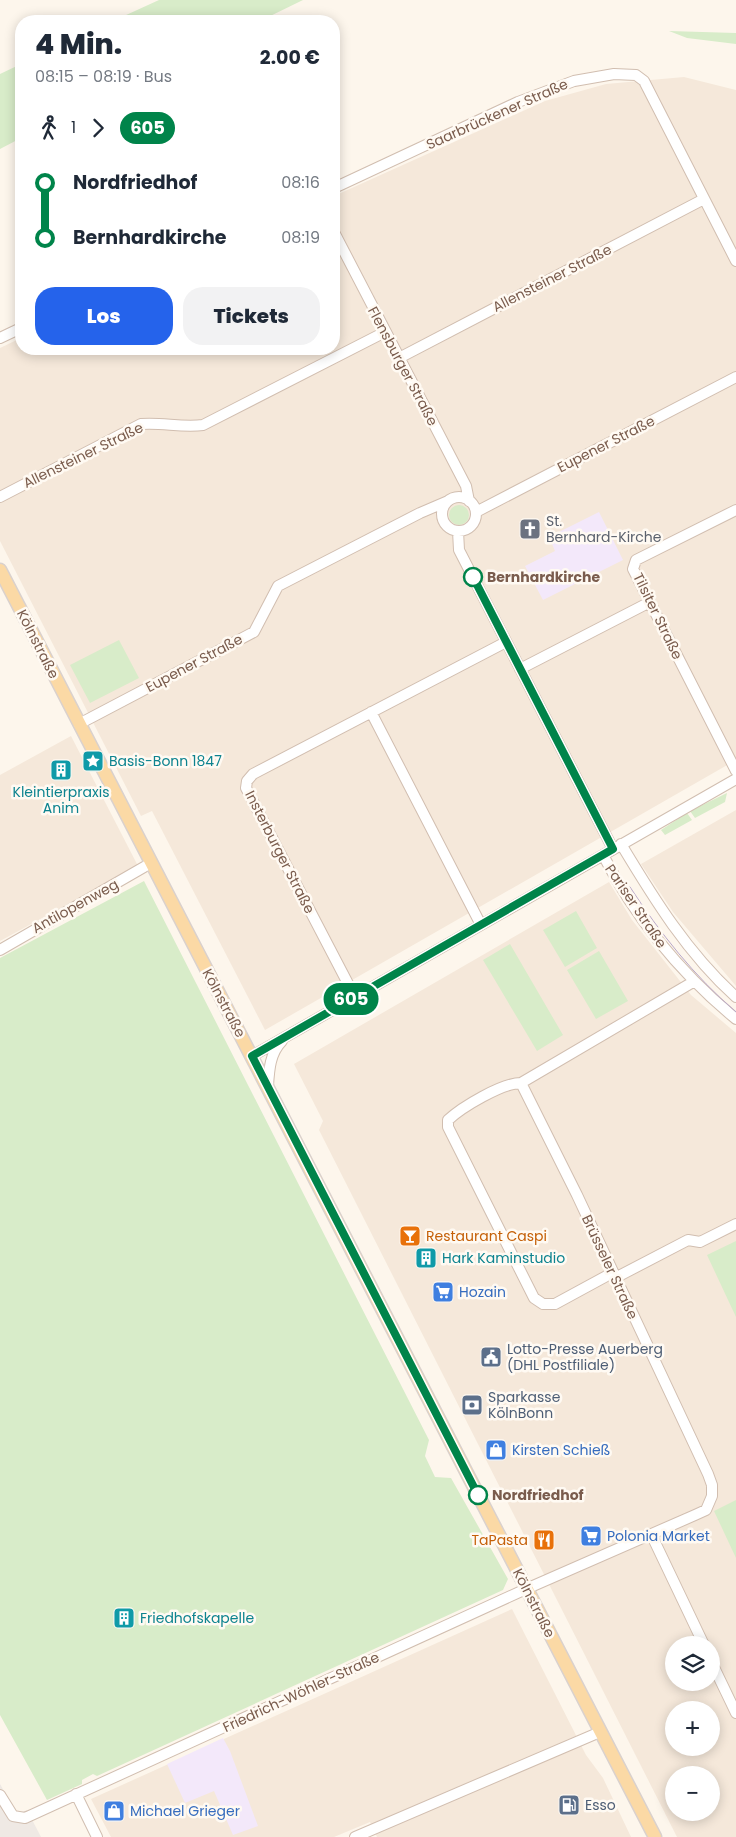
<!DOCTYPE html>
<html lang="de">
<meta charset="utf-8">
<style>
body{margin:0;font-family:Poppins,sans-serif;background:#f2f2f3;color:#1f2937;height:100vh;display:flex;flex-direction:column;font-size:19px;white-space:nowrap}
*{box-sizing:border-box;margin:0}
p{font-size:16px;color:#747a83}
.icon{flex:none;width:28px;height:28px;fill:none;stroke:currentColor;stroke-width:2;stroke-linecap:round;stroke-linejoin:round}
.map{position:relative;flex:1;overflow:hidden}
.details{position:absolute;left:15px;top:15px;width:325px;height:340px;display:flex;flex-direction:column;background:#fff;border-radius:20px;box-shadow:0 2px 12px #0003}
.details>*{flex:none}
.badge{padding:0 10px;border-radius:16px;font-size:18px;line-height:32px}
.buttons{position:absolute;left:665px;top:1636px;display:grid;gap:10px}
.buttons a{display:grid;place-items:center;width:55px;height:55px;border-radius:50%;background:#fff;box-shadow:0 2px 12px #0003;font-size:25px}
.map>.badge{position:absolute;translate:-50% -50%;box-shadow:0 0 0 2px #fff}
.legs{display:flex;align-items:center;gap:8px;height:55px;padding:0 20px;font-size:16px}
.legs p{margin-inline-start:auto}
.head{display:flex;align-items:center;justify-content:space-between;height:85px;padding:0 20px}
h1{font-size:28px;font-weight:800;line-height:38px}
.primary-button{display:flex;gap:10px;margin-top:auto;padding:10px 20px}
.primary-button a{flex:1;height:58px;border-radius:20px;background:#2563eb;color:#fff;font-size:20px;font-weight:800;line-height:58px;text-align:center}
.primary-button a+a{background:#f2f2f3;color:#1f2937}
ul{padding:0 20px;list-style:none}
li{display:flex;align-items:center;gap:18px;height:55px;font-size:19px}
li i{display:grid;place-items:center;width:8px;height:100%;margin:0 6px;background:currentColor}
li i::after{content:'';width:12px;height:12px;margin:-6px;border:4px solid;border-radius:50%;background:#fff}
li p{margin-inline-start:auto}
li:first-child i{background:linear-gradient(#0000 50%,currentColor 0)}
li:last-child i{background:linear-gradient(currentColor 50%,#0000 0)}
.map>svg:first-child{display:block}
</style>
<div class="map">
<svg width="736" height="1837" viewBox="0 0 736 1837">
<rect width="100%" height="100%" fill="#fdf6ec"/>
<path fill="#f5e8da" fill-rule="evenodd" d="M 684,77 L 736,90 L 736,760 L 265,1030 L 152,811 L 141,816 L 0,541 L 0,348 L 21,338 L 21,349 L 334,349 L 334,196 L 545,101 L 606,84 Z
M 71,736 L 138,866 L 0,941 L 0,775 Z
M 736,810 L 736,986 L 673,912 L 641,864 Z
M 609,882 L 632,920 L 691,995 L 736,1033 L 736,1837 L 677,1837 L 319,1130 L 323,1121 L 294,1064 ZM 674,1645 L 711,1645 L 711,1682 L 674,1682 ZM 674,1710 L 711,1710 L 711,1748 L 674,1748 ZM 674,1775 L 711,1775 L 711,1812 L 674,1812 Z
M 512,1609 L 586,1755 L 603,1778 L 631,1837 L 377,1837 L 370,1822 L 334,1837 L 111,1837 L 91,1799 Z"/>
<path fill="#efe9e4" d="M 0,1784 L 17,1814 L 27,1810 L 41,1837 L 0,1837 Z"/>
<path fill="#f3e8fa" d="M 599,512 L 623,560 L 543,600 L 525,566 L 555,551 L 549,537 Z
M 223,1738 L 230,1751 L 258,1826 L 233,1835 L 214,1791 L 185,1803 L 167,1764 Z"/>
<path fill="#d8ecc9" d="M 159,0 L 303,0 L 260,21 L 113,21 Z
M 669,31 L 736,33 L 736,44 L 687,38 Z
M 21,64 L 21,138 L 0,149 L 0,74 Z
M449 515a10 10 0 1 1 20 0a10 10 0 1 1-20 0Z
M 119,640 L 139,678 L 90,703 L 70,665 Z
M 727,793 L 725,802 L 695,818 L 690,811 Z
M 687,813 L 692,820 L 665,835 L 661,830 Z
M 144,881 L 429,1440 L 425,1456 L 435,1477 L 451,1478 L 508,1579 L 503,1590 L 97,1776 L 93,1774 L 82,1780 L 82,1784 L 47,1800 L 0,1715 L 0,958 Z
M 576,911 L 597,948 L 565,967 L 543,930 Z
M 510,944 L 563,1035 L 537,1051 L 483,960 Z
M 599,951 L 628,1001 L 596,1019 L 567,970 Z
M 736,1241 L 736,1317 L 707,1255 Z
M 736,1500 L 736,1558 L 714,1511 Z"/>
<g fill="none" stroke-linecap="round" stroke-linejoin="round">
<g stroke="#d1beb0" stroke-width="12">
<path id="minor" d="M 334,188 L 518,102 L 574,81 L 614,74 L 636,75 L 644,81 L 736,261
M 334,232 L 466,486 L 469,501
M 0,338 L 21,328
M 399,358 L 704,199
M 0,497 L 141,424 C 162,422 182,428 203,425 L 385,332
M442 514a17 17 0 1 1 34 0a17 17 0 1 1-34 0Z
M 736,510 L 636,560 L 633,569 L 736,771
M 476,512 L 736,377
M 458,531 L 459,550 L 613,849
M 520,669 L 650,602
M 371,712 L 481,925
M 79,724 L 254,632 L 278,586 L 420,513 L 448,501
M 621,844 C 654,899 688,954 736,997
M 603,855 C 636,919 680,973 736,1019
M 0,950 L 151,863
M 355,997 L 246,788 L 247,781 L 253,774 L 506,642
M 252,1056 L 736,779
M 268,1086 C 269,1070 270,1053 282,1041
M 612,1273 L 555,1304 L 543,1304 L 534,1298 L 448,1127 L 448,1120 C 462,1107 502,1083 521,1083 L 693,982
M 615,1278 L 688,1240 L 700,1242 L 736,1224
M 652,1536 L 704,1645
M 711,1661 L 736,1713
M 76,1794 L 97,1837
M 0,1795 L 13,1816 L 25,1818 L 526,1589 L 695,1515 L 706,1510 L 712,1496 L 712,1485 L 708,1474 L 577,1195 L 521,1083
M 355,1837 L 600,1732"/>
</g>
<g stroke="#dad1cd" stroke-width="15">
<path id="major" d="M 0,570 L 655,1837"/>
</g>
<use href="#minor" stroke="#fff" stroke-width="10"/>
<use href="#major" stroke="#fbd9a5" stroke-width="12"/>
<path stroke="#b9a8c9" stroke-width="1" d="M 630,887 C 660,933 694,976 736,1012"/>
</g>
<g fill="none" stroke-linecap="round" stroke-linejoin="round">
<g stroke="#fff" stroke-width="11">
<path id="line-1" d="M 473,577 L 613,849 L 252,1056 L 478,1495"/>
</g>
<use href="#line-1" stroke="#00844a" stroke-width="8"/>
</g>
<defs>
<g id="church-square" transform="scale(1.125)"><rect x="-9" y="-9" width="18" height="18" rx="4" fill="#6b7280" stroke="#fffaf3"/><path d="M-1.2-6h2.4v3.5h3.3v2.4h-3.3V6h-2.4V-.1h-3.3v-2.4h3.3Z" fill="#fff"/></g>
<g id="sight-square" transform="scale(1.125)"><rect x="-9" y="-9" width="18" height="18" rx="4" fill="#0f9aa8" stroke="#fffaf3"/><path d="M0-6L1.8-2.2L6-1.7L2.9 1.2L3.7 5.4L0 3.3L-3.7 5.4L-2.9 1.2L-6-1.7L-1.8-2.2Z" fill="#fff"/></g>
<g id="building-square" transform="scale(1.125)"><rect x="-9" y="-9" width="18" height="18" rx="4" fill="#0f9aa8" stroke="#fffaf3"/><path d="M-4-6H4V6H1V3H-1V6H-4ZM-2.5-4.3h1.7v1.8h-1.7ZM.8-4.3h1.7v1.8H.8ZM-2.5-1h1.7V.8h-1.7ZM.8-1h1.7V.8H.8Z" fill="#fff"/></g>
<g id="bar-square" transform="scale(1.125)"><rect x="-9" y="-9" width="18" height="18" rx="4" fill="#e8710a" stroke="#fffaf3"/><path d="M-6-5H6L.8 .8V4.5H3.5V6h-7V4.5H-.8V.8Z" fill="#fff"/></g>
<g id="supermarket-square" transform="scale(1.125)"><rect x="-9" y="-9" width="18" height="18" rx="4" fill="#3f7fe0" stroke="#fffaf3"/><path d="M-6-5.5h2.5l.6 2H6L4.5 2H-2.5L-4.4-4H-6ZM-1.5 3.2a1.3 1.3 0 1 0 .1 0ZM3 3.2a1.3 1.3 0 1 0 .1 0Z" fill="#fff"/></g>
<g id="civic-square" transform="scale(1.125)"><rect x="-9" y="-9" width="18" height="18" rx="4" fill="#5c6f8a" stroke="#fffaf3"/><path d="M-.6-6.5H3V-4.5H.6V-3L4-1V1h2V6H-6V1h2V-1L-.6-3ZM-1.2 2.5V6h2.4V2.5Z" fill="#fff"/></g>
<g id="bank-square" transform="scale(1.125)"><rect x="-9" y="-9" width="18" height="18" rx="4" fill="#5c6f8a" stroke="#fffaf3"/><path d="M-6-4H6V4H-6ZM0-2.3a2.3 2.3 0 1 0 0 4.6a2.3 2.3 0 1 0 0-4.6Z" fill="#fff"/></g>
<g id="shop-square" transform="scale(1.125)"><rect x="-9" y="-9" width="18" height="18" rx="4" fill="#3f7fe0" stroke="#fffaf3"/><path d="M-5-2.5h2.3a2.7 3.5 0 0 1 5.4 0H5L5.5 6h-11ZM-1.5-2.5h3a1.5 2.3 0 0 0-3 0Z" fill="#fff"/></g>
<g id="restaurant-square" transform="scale(1.125)"><rect x="-9" y="-9" width="18" height="18" rx="4" fill="#e8710a" stroke="#fffaf3"/><path d="M-5-6h1v4h1v-4h1v4h1v-4h1v5L-1.5 .5V6h-2V.5L-5-1ZM5-6V6H3V1.5H1.5Q1.5-4 5-6Z" fill="#fff"/></g>
<g id="fuel-square" transform="scale(1.125)"><rect x="-9" y="-9" width="18" height="18" rx="4" fill="#5c6f8a" stroke="#fffaf3"/><path d="M-5.5-6h7V0h2V4h1.3V-2.5L3-4.5l.8-.8L6-3V5H2.5V1h-1V6h-7ZM-4.2-4.7v3.2H.2V-4.7Z" fill="#fff"/></g>
</defs>
<g fill-rule="evenodd">
<use href="#church-square" x="530" y="529"/>
<use href="#sight-square" x="93" y="761"/>
<use href="#building-square" x="61" y="770"/>
<use href="#bar-square" x="410" y="1236"/>
<use href="#building-square" x="426" y="1258"/>
<use href="#supermarket-square" x="443" y="1292"/>
<use href="#civic-square" x="491" y="1357"/>
<use href="#bank-square" x="472" y="1405"/>
<use href="#shop-square" x="496" y="1450"/>
<use href="#supermarket-square" x="591" y="1536"/>
<use href="#restaurant-square" x="544" y="1540"/>
<use href="#building-square" x="124" y="1618"/>
<use href="#fuel-square" x="569" y="1805"/>
<use href="#shop-square" x="114" y="1811"/>
</g>
<g fill="#fff" stroke="#00844a" stroke-width="2.5">
<circle cx="473" cy="577" r="9"/>
<circle cx="478" cy="1495" r="9"/>
</g>
<g text-anchor="middle" stroke-width="5" stroke-linejoin="round" paint-order="stroke">
<g font-size="14" fill="#7a5c4d" stroke="#fffaf3">
<text transform="translate(497 114) rotate(-24)" y="5">Saarbrückener Straße</text>
<text transform="translate(552 278) rotate(-27)" y="5">Allensteiner Straße</text>
<text transform="translate(403 366) rotate(62)" y="5">Flensburger Straße</text>
<text transform="translate(606 444) rotate(-27)" y="5">Eupener Straße</text>
<text transform="translate(83 455) rotate(-26)" y="5">Allensteiner Straße</text>
<text transform="translate(658 616) rotate(64)" y="5">Tilsiter Straße</text>
<text transform="translate(38 644) rotate(63)" y="5">Kölnstraße</text>
<text transform="translate(194 663) rotate(-28)" y="5">Eupener Straße</text>
<text transform="translate(280 852) rotate(63)" y="5">Insterburger Straße</text>
<text transform="translate(75 906) rotate(-29)" y="5">Antilopenweg</text>
<text transform="translate(636 906) rotate(56)" y="5">Pariser Straße</text>
<text transform="translate(224 1003) rotate(62)" y="5">Kölnstraße</text>
<text transform="translate(610 1267) rotate(65)" y="5">Brüsseler Straße</text>
<text transform="translate(534 1603) rotate(63)" y="5">Kölnstraße</text>
<text transform="translate(301 1692) rotate(-25)" y="5">Friedrich-Wöhler-Straße</text>
</g>
<g font-size="14" fill="#5b616d" stroke="#fffaf3" text-anchor="start">
<text x="546" y="526">St.<tspan x="546" dy="16">Bernhard-Kirche</tspan></text>
</g>
<g font-size="14" font-weight="bold" fill="#7a5c4d" stroke="#fffaf3" text-anchor="start">
<text x="487" y="582">Bernhardkirche</text>
<text x="492" y="1500">Nordfriedhof</text>
</g>
<g font-size="14" fill="#0d838f" stroke="#fffaf3" text-anchor="start">
<text x="109" y="766">Basis-Bonn 1847</text>
<text x="61" y="797" text-anchor="middle">Kleintierpraxis<tspan x="61" dy="16">Anim</tspan></text>
<text x="442" y="1263">Hark Kaminstudio</text>
<text x="140" y="1623">Friedhofskapelle</text>
</g>
<g font-size="14" fill="#c56008" stroke="#fffaf3" text-anchor="start">
<text x="426" y="1241">Restaurant Caspi</text>
<text x="528" y="1545" text-anchor="end">TaPasta</text>
</g>
<g font-size="14" fill="#366cbe" stroke="#fffaf3" text-anchor="start">
<text x="459" y="1297">Hozain</text>
<text x="512" y="1455">Kirsten Schieß</text>
<text x="607" y="1541">Polonia Market</text>
<text x="130" y="1816">Michael Grieger</text>
</g>
<g font-size="14" fill="#4e5e75" stroke="#fffaf3" text-anchor="start">
<text x="507" y="1354">Lotto-Presse Auerberg<tspan x="507" dy="16">(DHL Postfiliale)</tspan></text>
<text x="488" y="1402">Sparkasse<tspan x="488" dy="16">KölnBonn</tspan></text>
<text x="585" y="1810">Esso</text>
</g>
</g>
</svg>
<div class="buttons">
<a><svg class="icon" aria-label="layers" viewBox="0 0 24 24"><path d="M12 4l9 5-9 5-9-5zM3 14l9 5 9-5"/></svg></a>
<a>+</a>
<a>−</a>
</div>
<b class="badge" style="left:351px;top:999px;background:#00844a;color:#fff">605</b>
<section class="details">
<div class="head"><div><h1>4 Min.</h1><p>08:15 – 08:19 · Bus</p></div><b>2.00 €</b></div>
<div class="legs"><svg class="icon" aria-label="walk" viewBox="0 0 24 24"><circle cx="13" cy="4" r="2"/><path d="M13 8l-2 6 4 7M11 14l-3 7M7 12l3-4h3l4 4"/></svg>1<svg class="icon" aria-label="forward" viewBox="0 0 24 24"><path d="M9 5l7 7-7 7"/></svg><b class="badge" style="background:#00844a;color:#fff">605</b></div>
<ul>
<li><i style="color:#00844a"></i><b>Nordfriedhof</b><p>08:16</p></li>
<li><i style="color:#00844a"></i><b>Bernhardkirche</b><p>08:19</p></li>
</ul>
<div class="primary-button"><a>Los</a><a>Tickets</a></div>
</section>
</div>
